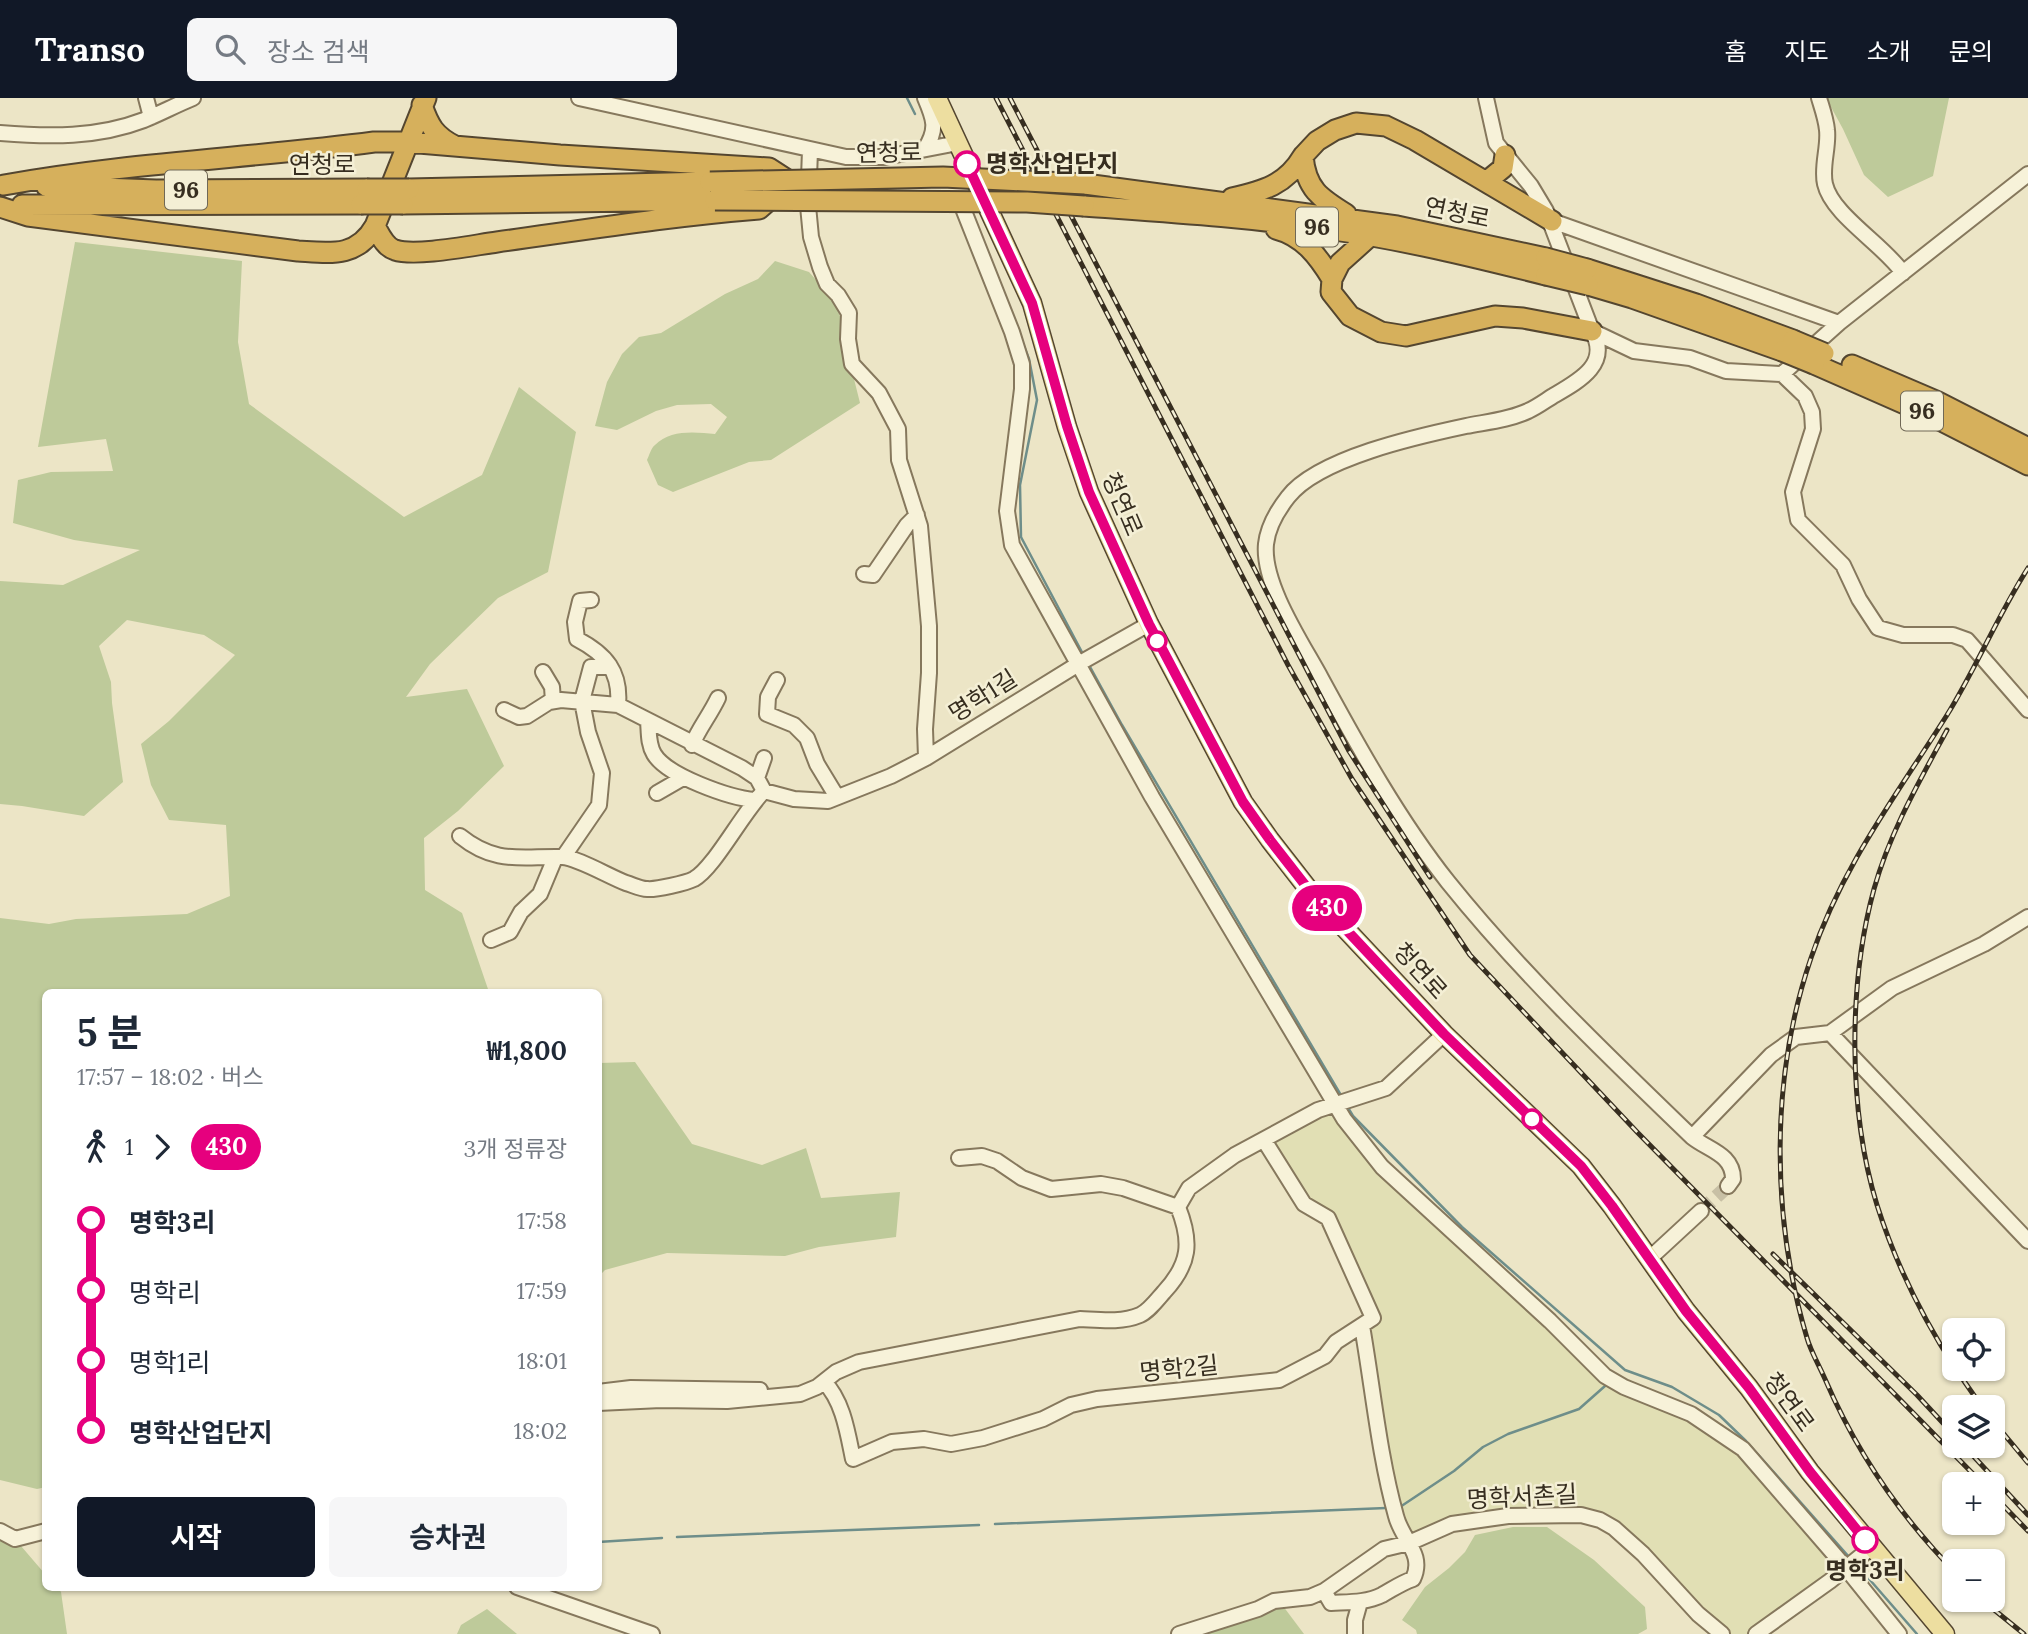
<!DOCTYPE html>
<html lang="ko">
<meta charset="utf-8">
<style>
body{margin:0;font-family:Lora,"Noto Sans KR",serif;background:#f6f6f7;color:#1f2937;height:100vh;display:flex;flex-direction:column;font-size:26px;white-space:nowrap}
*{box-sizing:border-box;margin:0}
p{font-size:23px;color:#747a83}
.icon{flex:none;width:38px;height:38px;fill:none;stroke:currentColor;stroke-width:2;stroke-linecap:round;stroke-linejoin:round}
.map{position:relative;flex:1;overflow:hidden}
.details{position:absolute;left:42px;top:891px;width:560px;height:602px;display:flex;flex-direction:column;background:#fff;border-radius:10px;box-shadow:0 2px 5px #0004}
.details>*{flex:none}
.badge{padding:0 14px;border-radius:23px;font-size:24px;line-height:46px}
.buttons{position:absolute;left:1942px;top:1220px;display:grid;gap:14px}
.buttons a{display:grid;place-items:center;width:63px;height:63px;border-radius:10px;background:#fff;box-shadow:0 2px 5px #0004;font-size:35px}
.map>.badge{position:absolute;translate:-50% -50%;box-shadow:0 0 0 4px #fff}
.legs{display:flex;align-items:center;gap:10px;height:77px;padding:0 35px;font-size:23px}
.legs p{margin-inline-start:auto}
.summary{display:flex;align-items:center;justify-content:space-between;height:119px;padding:0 35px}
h1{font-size:38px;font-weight:700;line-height:52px}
.primary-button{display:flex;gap:14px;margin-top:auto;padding:14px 35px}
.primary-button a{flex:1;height:80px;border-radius:10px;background:#111827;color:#fff;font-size:28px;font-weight:700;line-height:80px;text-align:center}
.primary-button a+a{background:#f6f6f7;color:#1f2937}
ul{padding:0 35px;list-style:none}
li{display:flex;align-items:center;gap:24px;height:70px;font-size:26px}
li i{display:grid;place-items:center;width:10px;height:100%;margin:0 9px;background:currentColor}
li i::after{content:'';width:18px;height:18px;margin:-9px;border:5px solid;border-radius:50%;background:#fff}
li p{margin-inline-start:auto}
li:first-child i{background:linear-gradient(#0000 50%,currentColor 0)}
li:last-child i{background:linear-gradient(currentColor 50%,#0000 0)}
header{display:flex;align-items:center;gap:42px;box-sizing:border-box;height:98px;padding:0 35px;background:#111827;color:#fff}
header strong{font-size:33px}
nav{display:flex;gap:38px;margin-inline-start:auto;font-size:24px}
.search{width:490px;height:63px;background:#f6f6f7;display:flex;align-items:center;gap:18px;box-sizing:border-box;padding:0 24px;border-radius:10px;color:#747a83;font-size:26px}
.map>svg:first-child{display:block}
</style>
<header>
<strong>Transo</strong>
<div class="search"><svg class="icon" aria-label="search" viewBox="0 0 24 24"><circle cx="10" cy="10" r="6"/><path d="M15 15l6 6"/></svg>장소 검색</div>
<nav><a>홈</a><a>지도</a><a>소개</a><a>문의</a></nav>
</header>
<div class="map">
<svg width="2028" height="1536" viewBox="0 0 2028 1536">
<rect width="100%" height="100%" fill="#ece5c6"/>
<path fill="#e1dfb4" d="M 1324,1015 L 1333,1019 L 1369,1064 L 1545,1224 L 1600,1281 L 1671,1311 L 1719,1339 L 1745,1362 L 1797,1421 L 1833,1470 L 1830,1477 L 1748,1536 L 1726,1536 L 1618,1431 L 1545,1411 L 1410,1441 L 1398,1417 L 1365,1229 L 1376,1221 L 1332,1122 L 1306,1103 L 1272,1048 L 1286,1035 Z"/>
<path fill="#beca9a" d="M 1826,0 L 1949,0 L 1933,78 L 1888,99 L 1864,77 L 1843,31 Z
M 75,144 L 242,163 L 238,244 L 249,306 L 404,419 L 482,377 L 519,289 L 576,334 L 548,474 L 498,500 L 430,566 L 406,599 L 467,591 L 504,668 L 458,713 L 424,740 L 425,792 L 462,815 L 489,894 L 46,894 L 46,1389 L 37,1391 L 0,1382 L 0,820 L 49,826 L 76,821 L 187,816 L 230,798 L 226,727 L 169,722 L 151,687 L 141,646 L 169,623 L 235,557 L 204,537 L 127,522 L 99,548 L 111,584 L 112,605 L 123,684 L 84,718 L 22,708 L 0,706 L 0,483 L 63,487 L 140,452 L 74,442 L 13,425 L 18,382 L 51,374 L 113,373 L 106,341 L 38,349 Z
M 775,163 L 809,174 L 833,201 L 840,218 L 844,260 L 854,281 L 860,305 L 771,362 L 749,364 L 673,394 L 658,387 L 647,362 C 649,358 651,350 655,347 C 670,331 696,334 715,336 L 727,319 L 711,306 L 677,307 L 656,313 L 617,332 L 595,328 L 607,284 L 622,256 L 639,239 L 661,235 L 725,196 L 758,181 Z
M 635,964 L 692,1046 L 762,1067 L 806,1050 L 821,1100 L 900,1094 L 896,1139 L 819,1149 L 785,1158 L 667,1155 L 605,1172 L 599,1178 L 599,965 Z
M 1513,1429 L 1547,1429 L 1594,1462 L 1645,1509 L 1647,1531 L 1638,1536 L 1417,1536 L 1416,1532 L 1402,1522 L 1425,1489 L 1449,1470 L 1465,1454 L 1475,1437 Z
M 0,1437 L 15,1441 L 45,1476 L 46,1489 L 57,1489 L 61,1494 L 67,1536 L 0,1536 Z
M 1283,1508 L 1304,1536 L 1196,1536 L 1246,1523 Z
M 487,1511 L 517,1536 L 457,1536 L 461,1527 Z"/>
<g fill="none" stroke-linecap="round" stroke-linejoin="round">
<path stroke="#6e8e8a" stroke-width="2.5" d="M 907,0 L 915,16
M 1020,238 L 1029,261 L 1037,302 L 1020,387 L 1021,439 L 1084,558
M 1089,567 L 1122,627 L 1342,999
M 1347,1008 L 1353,1018 L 1462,1129 L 1625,1272 L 1672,1289 L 1719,1317 L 1746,1343 L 1850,1460
M 1400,1409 L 1454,1373 L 1483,1349 L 1508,1336 L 1579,1311 L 1605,1288
M 995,1426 L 1386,1410
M 677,1439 L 979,1427
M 598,1444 L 662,1440
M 1857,1467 L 1917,1536"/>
<path stroke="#c8c0a5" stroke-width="14" stroke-dasharray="14 7" stroke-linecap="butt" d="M 1701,1113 L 1728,1088"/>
<g stroke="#86785d" stroke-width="18">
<path id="minor" d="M 146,0 L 151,19
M 579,0 L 846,59 L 885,59 L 958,45
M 1486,0 L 1496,45 L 1531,88 L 1546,113 L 1592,233
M 1819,0 C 1822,10 1826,21 1827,32 C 1829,49 1821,69 1825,86 C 1832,117 1884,147 1903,175
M 0,35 C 49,39 97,40 144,22 C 161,15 176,7 193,0
M 925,51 C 938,31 934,21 925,0
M 810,52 L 808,108 L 811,139 L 820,169 L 827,186 L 838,197 L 849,215 L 848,241 L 852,266 L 879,295 L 898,331 L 899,362 L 920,428 L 929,528 L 929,575 L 925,631 L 926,660
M 960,103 L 1012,234 L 1022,266 L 1022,291 L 1007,413 L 1012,447 L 1152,699 L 1344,1021 L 1382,1069 L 1550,1223 L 1605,1278 L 1624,1289 L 1691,1316 L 1743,1351 L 1846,1470 L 1899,1536
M 1552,123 L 1839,225
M 1782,276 L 1805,298 L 1812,314 L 1813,331 L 1793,394 L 1798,422 L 1843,467 L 1859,501 L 1878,530 L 1903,537 L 1953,537 L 1967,542 L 2028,612
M 864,476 L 873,477 L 907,427 L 917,417
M 591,502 L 580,503 L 575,524 L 577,541 C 606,556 621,574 618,607
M 543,574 L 552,589 L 553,603
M 777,582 L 768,599 L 767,616 L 794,627 L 807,640 L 817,666 L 837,699
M 504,612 L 519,619 L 527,618 L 549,604 L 561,602 L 618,607 L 742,670 L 757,680 L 764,693 L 794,701 L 828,703 L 891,678 L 926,660 L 1080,565 L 1149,526
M 648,623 C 649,634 648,646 654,656 C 667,678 730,700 755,702
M 692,647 C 699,630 710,617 718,600
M 757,680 L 764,660
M 657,695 L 683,680
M 460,738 C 496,767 521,758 562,759 C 576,759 610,779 626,785 C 633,787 640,791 647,791 C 656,792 686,785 694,781 C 714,770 743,714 764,693
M 564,758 L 599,707 L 602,675 L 588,634 L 582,603 L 591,569 L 610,569
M 2028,819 L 1984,846 L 1892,890 L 1830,935 L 2028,1143
M 491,842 L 510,834 L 521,814 L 540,796 L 555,760
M 1692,1039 L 1771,957 L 1796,939 L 1830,935
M 959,1060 L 982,1058 L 997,1063 L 1022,1080 L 1051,1091 L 1101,1086 L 1123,1090 L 1178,1109 L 1189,1090 L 1235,1057 L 1318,1012 L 1386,990 L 1444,936
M 1728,1088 L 1733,1081 C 1733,1056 1708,1052 1692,1039 C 1608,958 1522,876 1448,784 C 1399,722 1359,650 1321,580 C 1302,545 1262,486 1266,446 C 1268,428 1277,413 1288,399 C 1318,360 1419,338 1466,328 C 1486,324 1509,322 1528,313 C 1537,309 1545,303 1553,298 C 1579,283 1611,266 1592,233 L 1634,253 L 1690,260 L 1726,273 L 1782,276 L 1839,225 L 2028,76
M 1649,1161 L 1701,1113
M 824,1284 C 843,1302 848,1337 853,1361 L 892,1344 L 924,1341 L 951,1346 L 983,1340 L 1043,1321 L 1071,1307 L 1097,1301 L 1279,1282 L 1325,1258 L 1336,1244 L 1373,1220 L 1328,1120 L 1304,1106 L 1264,1042
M 598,1294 L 631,1290 L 760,1292
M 598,1305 L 661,1302 L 727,1303 L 800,1296 L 817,1289 L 836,1274 L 859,1264 L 1080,1221 C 1100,1222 1121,1225 1140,1217 C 1149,1213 1157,1202 1164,1194 C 1190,1166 1192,1144 1178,1109
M 0,1433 L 15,1441 L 46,1433
M 517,1489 L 652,1536
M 1324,1493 L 1331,1505 C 1348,1504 1366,1505 1382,1497 C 1393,1491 1401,1485 1413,1481 C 1425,1456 1402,1442 1396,1418 C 1379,1357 1373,1291 1362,1228
M 1179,1536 L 1258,1511 L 1274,1503 L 1310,1499 L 1324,1493 L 1384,1451 L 1409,1445 L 1452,1426 L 1508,1418 L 1581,1417 L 1600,1422 L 1614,1430 L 1643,1456 L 1698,1516 L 1722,1536
M 1355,1536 L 1355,1522 L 1360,1504
M 1756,1536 L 1830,1483 L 1872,1449"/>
</g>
<g stroke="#544630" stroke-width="21">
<path id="major" d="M 937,0 L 1032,205 L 1067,329 L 1089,394 L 1149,526 L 1243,704 L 1270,742 L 1309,792 L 1444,936 L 1581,1068 L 1612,1108 L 1686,1213 L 1749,1290 L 1810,1374 L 1945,1536"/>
</g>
<g stroke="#544630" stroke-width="23">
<path id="highway" d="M 422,7 C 429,28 435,38 455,48
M 1303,58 L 1317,43 L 1335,32 L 1356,25 L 1386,28 L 1415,42 L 1552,123
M 1486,84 L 1503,70 L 1505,57
M 1085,86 L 1397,128 L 1546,160
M 4,87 C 126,65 251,60 374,44 L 407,44 L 560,57 L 769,70 L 786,81
M 46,88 L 156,92 L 367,91
M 409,91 L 710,84
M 1232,100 C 1263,93 1286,87 1303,58 C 1306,91 1320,100 1346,116
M 403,106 L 715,102
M 22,107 L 361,106
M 1084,108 C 1165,114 1247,119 1327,131 C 1401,141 1474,159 1546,177
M 0,109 L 28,118 L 298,153 C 330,155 357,160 375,128 L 426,0
M 375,128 C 380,137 385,149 395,152 C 416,159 474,147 497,144 C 584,132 671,118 759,111 L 767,104
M 1276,131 C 1303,138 1318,158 1332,181 L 1340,165 L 1370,138
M 1587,171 L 1696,206 L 1793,242
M 1332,181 L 1331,194 L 1350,218 L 1381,234 L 1406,238 L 1495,218 L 1523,220 L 1592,233
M 1588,187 L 1632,200 L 1782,253
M 1814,266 L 1930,317 L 2028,367
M 1852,267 L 1936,303 L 2028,350"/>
</g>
<use href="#minor" stroke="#f7f2d9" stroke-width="14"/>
<use href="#major" stroke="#eddea0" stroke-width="18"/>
<use href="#highway" stroke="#d6b05c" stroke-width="19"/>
<g stroke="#372e20" stroke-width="5">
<path id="rail" d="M 996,0 L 1288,567 L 1352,681 L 1470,857 L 1638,1035 L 1983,1386
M 1010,0 L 1349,653 L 1430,779
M 1947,632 C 1919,684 1890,734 1874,791 C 1848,886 1848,1013 1877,1107 C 1895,1164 1922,1219 1955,1270
M 1773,1156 L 1917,1297 L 1955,1338
M 1955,1270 L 1982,1309
M 1993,1323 L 2028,1365
M 1964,1348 L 2028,1417
M 1993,1397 L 2028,1433
M 1955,1474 C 1900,1418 1856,1353 1825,1281 C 1819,1267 1811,1254 1807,1240 C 1771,1119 1770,980 1811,860 C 1842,768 1896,698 1947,617 C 1976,570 1998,517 2028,470
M 1982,1502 L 2024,1536"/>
</g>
<use href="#rail" stroke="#f4efd5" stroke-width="2.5" stroke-dasharray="8" stroke-linecap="butt"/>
<g stroke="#544630" stroke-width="23" stroke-linecap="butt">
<path id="highway-bridge" d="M 710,84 L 943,79 L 1085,86
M 367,91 L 409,91
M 715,102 L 1027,104 L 1084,108
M 361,106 L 403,106
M 1546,160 L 1587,171
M 1546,177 L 1588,187
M 1793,242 L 1824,255
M 1782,253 L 1814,266"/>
</g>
<use href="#highway-bridge" stroke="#d6b05c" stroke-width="19"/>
</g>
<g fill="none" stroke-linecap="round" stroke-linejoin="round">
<g stroke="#fff" stroke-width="16">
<path id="line-1" d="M 967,66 L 1032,205 L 1067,328 L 1089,394 L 1149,526 L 1243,704 L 1270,742 L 1309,792 L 1444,936 L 1581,1068 L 1612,1108 L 1686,1213 L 1749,1290 L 1810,1374 L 1865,1442"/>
</g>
<use href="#line-1" stroke="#e6007e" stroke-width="10"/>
</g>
<g fill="#fff" stroke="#e6007e" stroke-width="3.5">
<circle cx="967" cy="66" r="12"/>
<circle cx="1157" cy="543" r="9"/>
<circle cx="1532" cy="1021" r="9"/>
<circle cx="1865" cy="1442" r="12"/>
</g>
<g text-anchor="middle" stroke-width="5" stroke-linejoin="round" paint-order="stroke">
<g fill="#f4efd5" stroke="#706856" stroke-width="2">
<rect x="165" y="72.5" width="42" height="39" rx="5"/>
<rect x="1296" y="109.5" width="42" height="39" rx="5"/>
<rect x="1901" y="293.5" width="42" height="39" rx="5"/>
</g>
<g font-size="23" font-weight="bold" fill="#372e20">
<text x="186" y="100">96</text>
<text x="1317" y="137">96</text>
<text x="1922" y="321">96</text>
</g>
<g font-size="24" fill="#372e20" stroke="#f4efd5">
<text transform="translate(889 55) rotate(-1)" y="8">연청로</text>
<text x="322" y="75">연청로</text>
<text transform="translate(1457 115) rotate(12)" y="8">연청로</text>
<text transform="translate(1122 406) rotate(67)" y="8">청연로</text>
<text transform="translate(983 598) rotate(-32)" y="8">명학1길</text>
<text transform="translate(1420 873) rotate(48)" y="8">청연로</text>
<text transform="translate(1179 1271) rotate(-6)" y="8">명학2길</text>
<text transform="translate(1789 1304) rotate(54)" y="8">청연로</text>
<text transform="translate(1522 1399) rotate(-3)" y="8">명학서촌길</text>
</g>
<g font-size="24" font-weight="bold" fill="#372e20" stroke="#f4efd5" text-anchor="start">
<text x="986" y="74">명학산업단지</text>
<text x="1865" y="1481" text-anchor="middle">명학3리</text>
</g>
</g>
</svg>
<div class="buttons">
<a><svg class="icon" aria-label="locate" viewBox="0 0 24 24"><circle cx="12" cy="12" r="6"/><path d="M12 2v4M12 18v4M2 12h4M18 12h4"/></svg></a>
<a><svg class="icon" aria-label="layers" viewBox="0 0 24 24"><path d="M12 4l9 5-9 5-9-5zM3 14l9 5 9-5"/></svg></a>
<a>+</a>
<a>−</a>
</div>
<b class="badge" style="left:1327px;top:810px;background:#e6007e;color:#fff">430</b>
<section class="details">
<div class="summary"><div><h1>5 분</h1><p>17:57 – 18:02 · 버스</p></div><b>₩1,800</b></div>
<div class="legs"><svg class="icon" aria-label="walk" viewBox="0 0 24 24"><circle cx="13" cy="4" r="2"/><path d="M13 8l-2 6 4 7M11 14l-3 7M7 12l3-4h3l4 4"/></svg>1<svg class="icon" aria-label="forward" viewBox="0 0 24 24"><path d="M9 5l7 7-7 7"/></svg><b class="badge" style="background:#e6007e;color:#fff">430</b><p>3개 정류장</p></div>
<ul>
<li><i style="color:#e6007e"></i><b>명학3리</b><p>17:58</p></li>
<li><i style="color:#e6007e"></i><span>명학리</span><p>17:59</p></li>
<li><i style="color:#e6007e"></i><span>명학1리</span><p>18:01</p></li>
<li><i style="color:#e6007e"></i><b>명학산업단지</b><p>18:02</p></li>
</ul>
<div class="primary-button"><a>시작</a><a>승차권</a></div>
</section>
</div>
